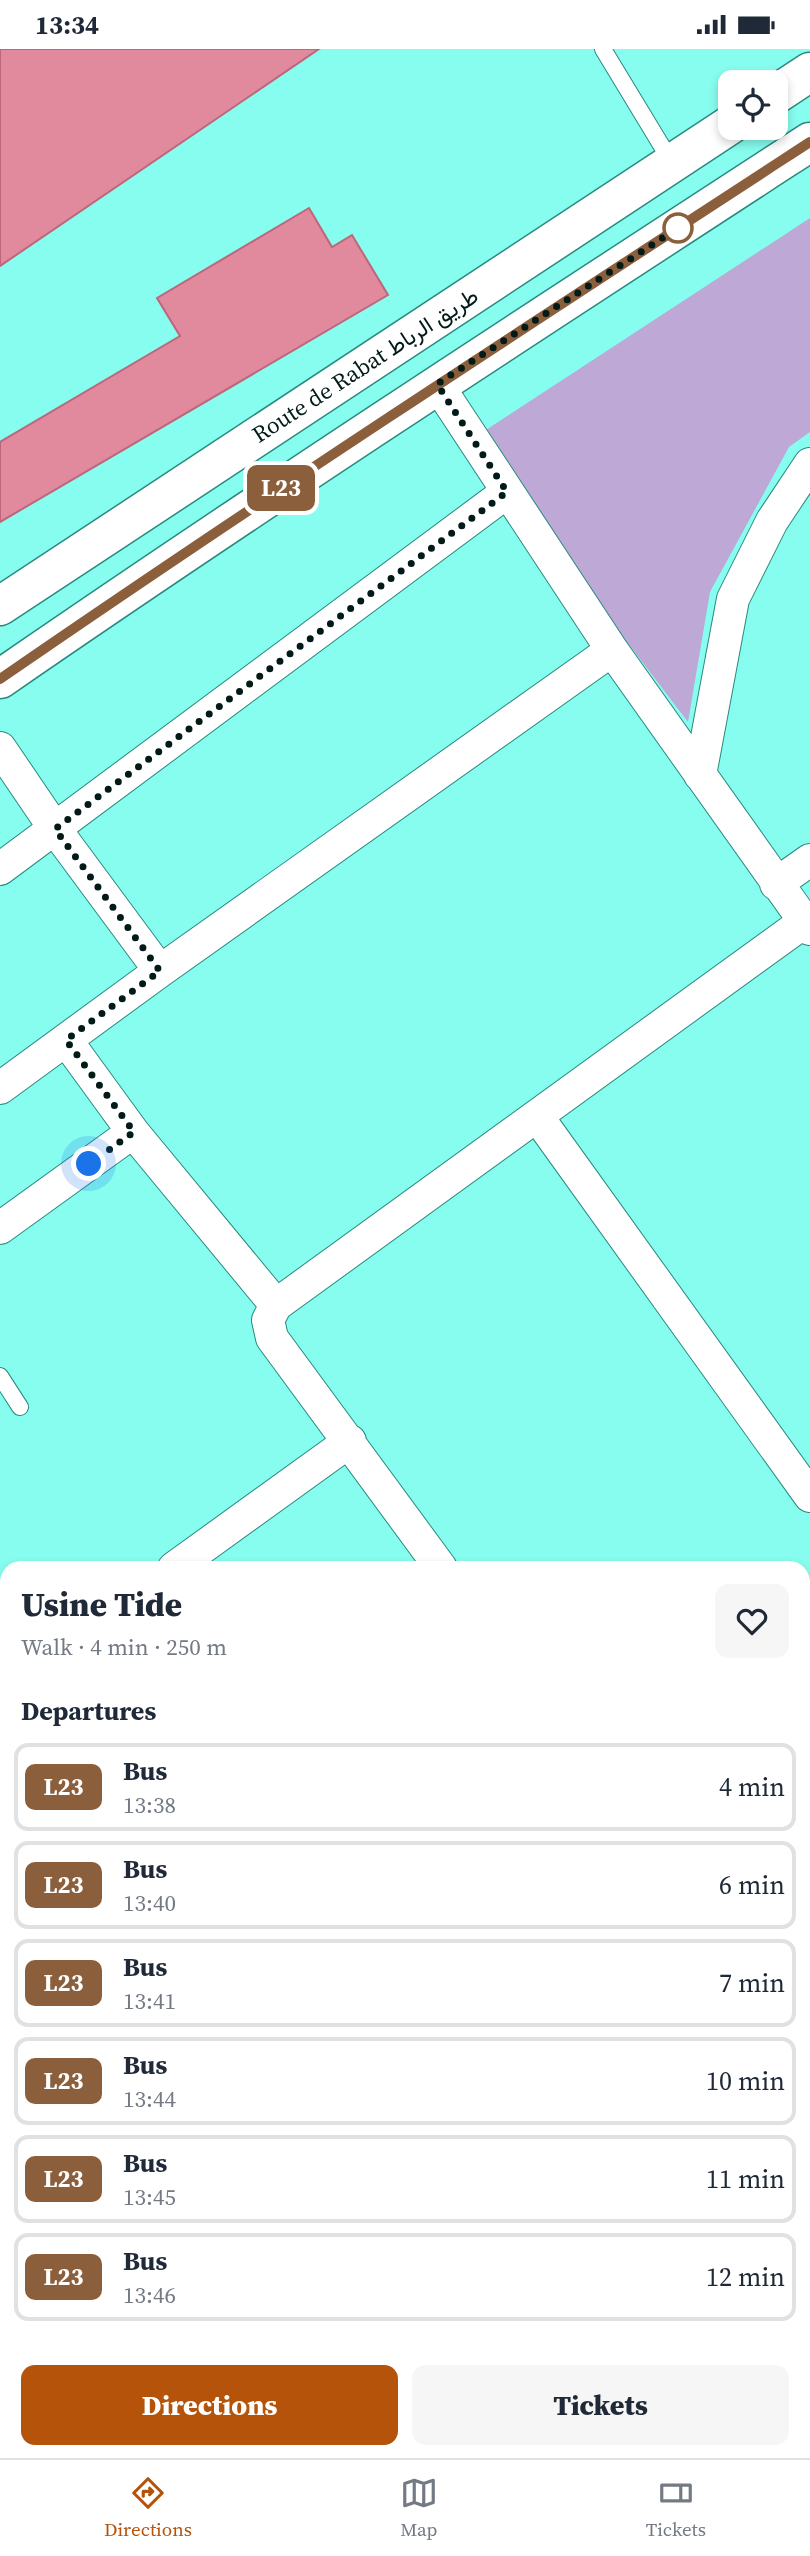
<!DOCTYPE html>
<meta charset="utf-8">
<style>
body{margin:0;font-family:"Source Serif 4",Vazirmatn,serif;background:#f6f6f7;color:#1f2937;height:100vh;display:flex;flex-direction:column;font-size:26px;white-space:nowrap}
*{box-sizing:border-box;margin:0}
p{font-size:23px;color:#747a83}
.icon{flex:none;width:38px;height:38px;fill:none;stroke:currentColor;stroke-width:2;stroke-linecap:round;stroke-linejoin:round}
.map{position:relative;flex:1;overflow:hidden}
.sheet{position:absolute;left:0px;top:1512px;width:810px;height:898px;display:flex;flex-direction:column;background:#fff;border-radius:21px 21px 0 0;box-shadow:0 4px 10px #0003}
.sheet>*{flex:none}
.badge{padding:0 14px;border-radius:10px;font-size:24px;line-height:46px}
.tools{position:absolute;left:718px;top:21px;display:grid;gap:14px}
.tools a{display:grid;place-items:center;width:70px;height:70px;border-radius:14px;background:#fff;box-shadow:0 4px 10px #0003;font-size:35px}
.you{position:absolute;width:35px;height:35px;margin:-18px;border:5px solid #fff;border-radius:50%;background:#1a73e8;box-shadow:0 0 0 10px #1a73e833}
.map>.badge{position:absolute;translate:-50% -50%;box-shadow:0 0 0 4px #fff}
h2{padding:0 21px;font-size:26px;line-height:63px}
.round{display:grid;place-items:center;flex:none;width:74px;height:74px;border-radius:14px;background:#f6f6f7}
.head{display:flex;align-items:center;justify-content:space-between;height:119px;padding:0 21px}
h1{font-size:33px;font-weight:800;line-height:52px}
.button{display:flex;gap:14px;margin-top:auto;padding:14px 21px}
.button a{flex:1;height:80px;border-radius:14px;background:#b45309;color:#fff;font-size:28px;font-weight:800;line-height:80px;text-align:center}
.button a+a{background:#f6f6f7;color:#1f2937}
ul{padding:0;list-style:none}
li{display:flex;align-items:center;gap:21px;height:88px;margin:0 14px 10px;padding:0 7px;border:4px solid #e0e1e3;border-radius:14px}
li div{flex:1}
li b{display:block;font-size:26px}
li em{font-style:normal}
li .badge{min-width:77px;font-weight:700;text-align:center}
.status{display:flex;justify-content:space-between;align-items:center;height:49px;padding:0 35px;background:#fff;direction:ltr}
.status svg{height:19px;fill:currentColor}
.menu{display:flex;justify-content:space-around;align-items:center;height:98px;border-top:2px solid #e0e1e3;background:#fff;font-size:19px;color:#747a83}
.menu a{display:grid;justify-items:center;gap:4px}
.menu .active{color:#b45309}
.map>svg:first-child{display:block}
</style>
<div class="status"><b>13:34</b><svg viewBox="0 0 49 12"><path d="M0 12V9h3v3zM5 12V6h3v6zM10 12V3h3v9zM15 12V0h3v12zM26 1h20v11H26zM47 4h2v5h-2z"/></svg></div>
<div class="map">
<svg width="810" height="2409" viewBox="0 0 810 2409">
<rect width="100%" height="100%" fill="#87fdef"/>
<path fill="#bda8d6" d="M 810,169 L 810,383 L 789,398 L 710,543 L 688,673 L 472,390 Z"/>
<path fill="#e1899d" stroke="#bc677c" stroke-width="2" d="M 0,0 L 319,0 L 0,217 Z
M 309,159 L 332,198 L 352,186 L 388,246 L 0,473 L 0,393 L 180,287 L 157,249 Z
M 810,2256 L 810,2409 L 728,2409 L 724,2403 L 803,2403 L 803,2261 Z"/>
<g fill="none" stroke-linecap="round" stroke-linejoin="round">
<g stroke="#29897f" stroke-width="18">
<path id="lane" d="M 603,0 L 672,114
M 0,1327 L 20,1358"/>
</g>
<g stroke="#29897f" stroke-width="34">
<path id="street" d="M 437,335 L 612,601 L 810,880
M 0,699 L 55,780 L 160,922
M 700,726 L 733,550 L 772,472 L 810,415
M 0,820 L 507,443
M 776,835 L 810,811
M 66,991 L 133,1083 L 276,1256
M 0,1039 L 160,922 L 612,601
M 537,1067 L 810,1447
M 0,1179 L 133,1083
M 174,1519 L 350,1392
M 441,1519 L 272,1289 L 268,1271 L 276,1256 L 804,873
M 0,1615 L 7,1626
M 803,1663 L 810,1658
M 0,1879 L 7,1874
M 803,2231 L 810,2226
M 0,2310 L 7,2319
M 67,2403 L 71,2409
M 449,2403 L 454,2409
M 674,2403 L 679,2409
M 195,2409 L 204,2403
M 567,2409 L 575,2403"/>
</g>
<g stroke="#29897f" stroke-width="41">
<path id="primary" d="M 775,46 L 810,23
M 0,557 L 730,76
M 0,630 C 267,446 538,270 810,93"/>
</g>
<path stroke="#5eb6ac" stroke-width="4.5" stroke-dasharray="7 3.5" stroke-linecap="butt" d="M 612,2403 L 626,2409"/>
<use href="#lane" stroke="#fff" stroke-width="16"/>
<use href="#street" stroke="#fff" stroke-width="32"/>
<use href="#primary" stroke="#fff" stroke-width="38"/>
</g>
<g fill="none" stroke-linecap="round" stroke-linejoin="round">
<g stroke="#fff" stroke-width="16">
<path id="line" d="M 0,630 C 267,446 538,270 810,93"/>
</g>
<use href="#line" stroke="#8b5e3c" stroke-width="10"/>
<path stroke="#021b18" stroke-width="7" stroke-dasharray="0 12.6" d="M 89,1115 L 134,1083 L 66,991 L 160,922 L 55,780 L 507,443 L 437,335 L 678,179"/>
</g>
<circle fill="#fff" stroke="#8b5e3c" stroke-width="3.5" cx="678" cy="179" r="14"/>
<g text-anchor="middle" stroke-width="7" stroke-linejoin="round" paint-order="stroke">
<g font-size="23" fill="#021b18" stroke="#fff">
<text transform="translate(365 316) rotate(-33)" y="8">Route de Rabat طريق الرباط</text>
</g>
</g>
</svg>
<div class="tools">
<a><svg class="icon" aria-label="locate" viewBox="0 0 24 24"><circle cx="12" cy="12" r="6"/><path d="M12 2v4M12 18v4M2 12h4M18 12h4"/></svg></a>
</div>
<div class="you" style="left:89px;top:1115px"></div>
<b class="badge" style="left:281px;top:439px;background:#8b5e3c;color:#fff">L23</b>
<section class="sheet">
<div class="head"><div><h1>Usine Tide</h1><p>Walk · 4 min · 250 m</p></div><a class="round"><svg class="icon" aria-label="heart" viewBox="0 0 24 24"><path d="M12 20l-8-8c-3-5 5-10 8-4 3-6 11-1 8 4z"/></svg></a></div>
<h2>Departures</h2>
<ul>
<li><span class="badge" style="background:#8b5e3c;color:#fff">L23</span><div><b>Bus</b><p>13:38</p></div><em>4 min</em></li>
<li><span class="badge" style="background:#8b5e3c;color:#fff">L23</span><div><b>Bus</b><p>13:40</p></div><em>6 min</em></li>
<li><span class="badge" style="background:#8b5e3c;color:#fff">L23</span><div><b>Bus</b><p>13:41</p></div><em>7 min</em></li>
<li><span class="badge" style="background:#8b5e3c;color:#fff">L23</span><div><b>Bus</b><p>13:44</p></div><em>10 min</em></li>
<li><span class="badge" style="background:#8b5e3c;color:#fff">L23</span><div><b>Bus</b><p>13:45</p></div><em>11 min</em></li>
<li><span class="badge" style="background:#8b5e3c;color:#fff">L23</span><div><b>Bus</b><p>13:46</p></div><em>12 min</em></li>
</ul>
<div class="button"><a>Directions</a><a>Tickets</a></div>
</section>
</div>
<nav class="menu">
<a class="active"><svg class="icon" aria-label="directions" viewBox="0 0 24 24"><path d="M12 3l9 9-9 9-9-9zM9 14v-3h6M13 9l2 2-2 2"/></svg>Directions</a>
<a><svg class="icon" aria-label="map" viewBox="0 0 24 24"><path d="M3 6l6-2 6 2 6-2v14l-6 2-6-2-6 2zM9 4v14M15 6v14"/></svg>Map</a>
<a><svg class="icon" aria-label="tickets" viewBox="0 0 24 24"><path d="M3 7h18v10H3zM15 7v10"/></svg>Tickets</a>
</nav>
